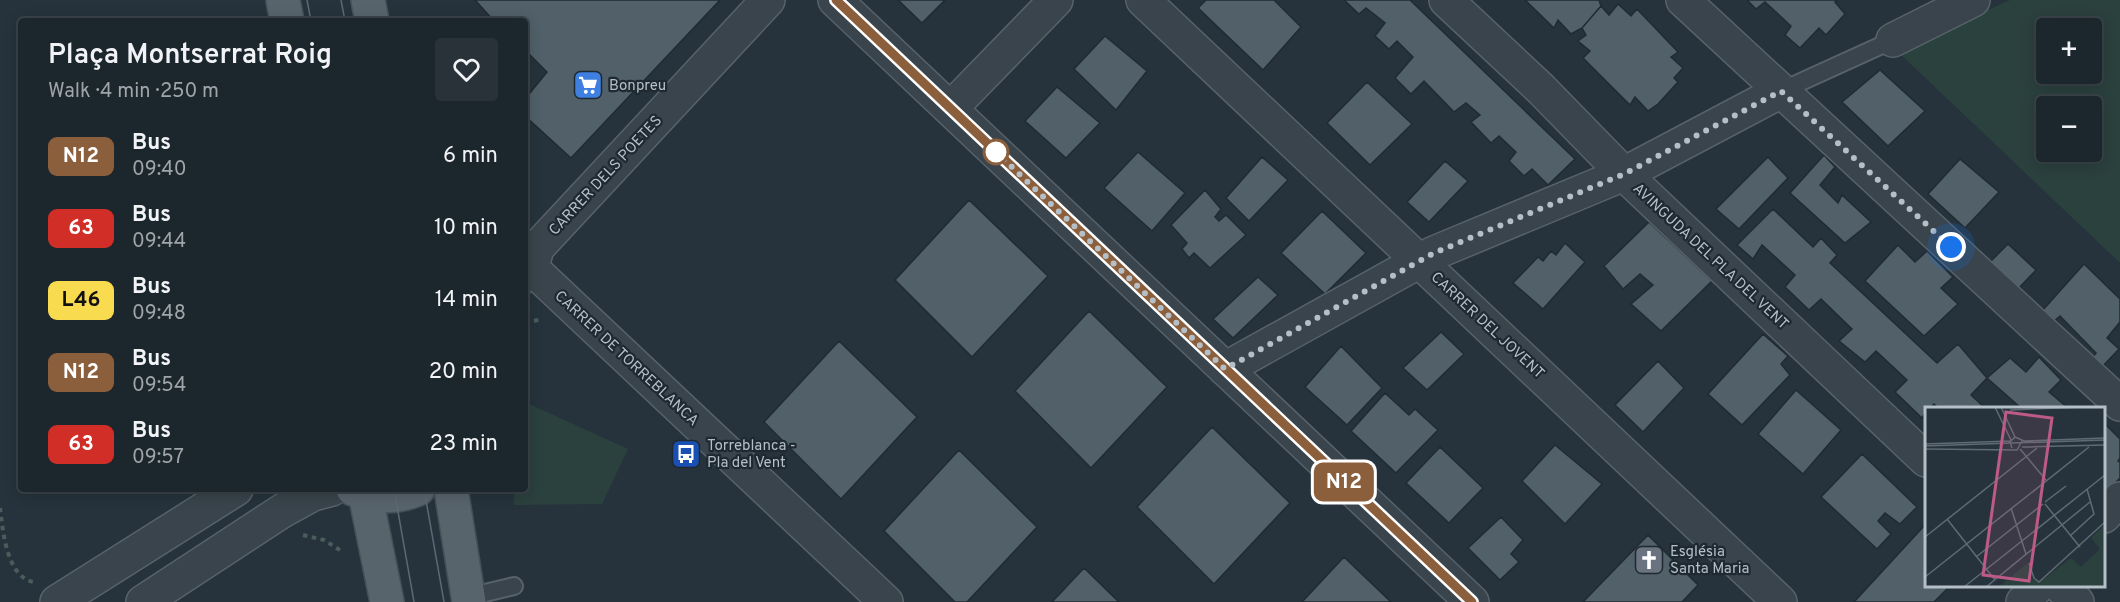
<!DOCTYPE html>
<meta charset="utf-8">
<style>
body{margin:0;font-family:Overpass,sans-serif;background:#293239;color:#f1f3f6;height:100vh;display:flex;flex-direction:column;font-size:22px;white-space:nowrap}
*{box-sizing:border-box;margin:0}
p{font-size:20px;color:#a0a5aa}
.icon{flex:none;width:33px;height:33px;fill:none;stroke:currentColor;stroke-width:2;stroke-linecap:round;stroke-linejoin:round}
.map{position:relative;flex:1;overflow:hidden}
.details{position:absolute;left:18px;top:18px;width:510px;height:474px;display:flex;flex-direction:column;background:#1c262d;border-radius:6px;box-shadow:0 3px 15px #0003,0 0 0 2px #3a4349}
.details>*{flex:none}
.badge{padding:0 12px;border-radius:9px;font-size:21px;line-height:39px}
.tools{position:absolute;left:2036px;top:18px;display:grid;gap:12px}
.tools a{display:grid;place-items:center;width:66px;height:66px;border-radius:6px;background:#1c262d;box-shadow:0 3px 15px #0003,0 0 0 2px #3a4349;font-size:30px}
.you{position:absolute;width:30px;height:30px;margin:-15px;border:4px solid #fff;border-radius:50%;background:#1a73e8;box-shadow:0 0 0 9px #1a73e833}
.map>.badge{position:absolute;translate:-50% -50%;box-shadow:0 0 0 3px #fff}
.round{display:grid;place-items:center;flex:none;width:63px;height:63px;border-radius:6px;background:#293239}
.head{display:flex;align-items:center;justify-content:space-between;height:102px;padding:0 30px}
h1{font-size:28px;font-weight:600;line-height:45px}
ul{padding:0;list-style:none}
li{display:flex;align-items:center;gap:18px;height:72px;padding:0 30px}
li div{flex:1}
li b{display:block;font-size:22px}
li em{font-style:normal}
li .badge{min-width:66px;font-weight:700;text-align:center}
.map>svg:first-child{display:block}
</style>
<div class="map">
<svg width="2120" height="602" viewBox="0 0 2120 602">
<rect width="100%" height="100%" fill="#26333c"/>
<path fill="#2b413e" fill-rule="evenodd" d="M 2010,0 L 2120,0 L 2120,263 L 1897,51 ZM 2046,28 L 2091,28 L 2091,74 L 2046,74 ZM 2046,106 L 2091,106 L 2091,152 L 2046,152 Z
M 525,402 L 628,449 L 602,504 L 514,505 L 514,489 L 525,489 Z"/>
<path fill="#516069" stroke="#202b33" stroke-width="1.5" d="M 475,0 L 720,0 L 571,158 L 525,116 L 525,99 L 547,72 L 525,50 L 525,21 L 494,21 Z
M 898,0 L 945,0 L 922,23 Z
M 1206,0 L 1274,0 L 1301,27 L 1263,70 L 1198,8 Z
M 1344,0 L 1410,0 L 1575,159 L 1548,185 L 1532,169 L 1524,176 L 1509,161 L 1516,152 L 1499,136 L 1491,143 L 1471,122 L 1480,115 L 1466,103 L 1454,112 L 1424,81 L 1411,94 L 1395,78 L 1413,57 L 1397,41 L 1389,49 L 1375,36 L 1385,23 L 1366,8 L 1359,14 Z
M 1525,0 L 1599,0 L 1601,6 L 1582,28 L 1571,34 L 1558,20 L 1554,28 Z
M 1747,0 L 1837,0 L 1835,2 L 1845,14 L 1826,35 L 1819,28 L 1800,48 L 1785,35 L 1791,26 L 1765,2 L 1756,9 Z
M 1618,4 L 1631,16 L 1637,9 L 1678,52 L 1671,57 L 1683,68 L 1674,78 L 1678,82 L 1658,104 L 1648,111 L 1635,97 L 1630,105 L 1583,58 L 1590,51 L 1578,41 L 1586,35 L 1582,28 L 1601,6 L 1609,15 Z
M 1105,36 L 1147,71 L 1116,110 L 1074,69 Z
M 1880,70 L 1925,111 L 1888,146 L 1842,102 Z
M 1367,82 L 1412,124 L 1370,165 L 1327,123 Z
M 1057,87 L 1100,123 L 1066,158 L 1025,121 Z
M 1138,152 L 1185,193 L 1152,231 L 1104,188 Z
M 1824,155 L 1835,167 L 1820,185 L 1838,203 L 1842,195 L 1871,222 L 1845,243 L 1790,193 Z
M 1262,157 L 1288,180 L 1249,221 L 1226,198 Z
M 1768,157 L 1788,178 L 1739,229 L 1716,209 Z
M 1960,159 L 1999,192 L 1965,228 L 1928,194 Z
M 1445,161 L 1468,181 L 1429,222 L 1407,202 Z
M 1205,190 L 1221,209 L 1215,217 L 1219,221 L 1226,215 L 1246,235 L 1210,268 L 1194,253 L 1189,258 L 1182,249 L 1187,243 L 1171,225 Z
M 969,200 L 1048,276 L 972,357 L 895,280 Z
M 1773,209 L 1813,247 L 1821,238 L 1837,255 L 1830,263 L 1937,363 L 1958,344 L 1987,378 L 1971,395 L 1985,408 L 1938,408 L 1934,404 L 1930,408 L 1926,408 L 1926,412 L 1922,418 L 1895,392 L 1907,380 L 1876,351 L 1865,362 L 1839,341 L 1852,329 L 1821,299 L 1809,310 L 1785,287 L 1795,275 L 1762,245 L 1753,259 L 1737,245 Z
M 1322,211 L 1366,253 L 1325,294 L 1281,253 Z
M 1649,222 L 1712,281 L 1661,331 L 1631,304 L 1653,285 L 1640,274 L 1623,289 L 1604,266 Z
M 1565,243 L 1585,262 L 1543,309 L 1513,283 L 1538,257 L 1543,261 L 1551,251 L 1556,255 Z
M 2008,244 L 2036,270 L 2018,289 L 1989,263 Z
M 1898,245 L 1915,262 L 1927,251 L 1953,277 L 1941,288 L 1958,304 L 1924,336 L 1865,281 Z
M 2084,264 L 2120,299 L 2120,322 L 2107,338 L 2119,349 L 2101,368 L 2092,358 L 2096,353 L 2060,316 L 2053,322 L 2042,311 Z
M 1258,277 L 1278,295 L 1233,338 L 1213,319 Z
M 1089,311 L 1167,387 L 1091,468 L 1015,391 Z
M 1441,332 L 1464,354 L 1427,390 L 1403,368 Z
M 1763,334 L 1788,356 L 1781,364 L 1790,375 L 1742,425 L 1708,394 Z
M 839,341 L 917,417 L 841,499 L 764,422 Z
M 1341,346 L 1382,388 L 1347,425 L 1305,387 Z
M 2039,357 L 2061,380 L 2049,392 L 2068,408 L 2021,408 L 1987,378 L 2010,358 L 2026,372 Z
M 1658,361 L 1684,388 L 1643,432 L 1615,405 Z
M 1796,390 L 1841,430 L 1803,474 L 1758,434 Z
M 1385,393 L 1409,415 L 1415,409 L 1438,430 L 1396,473 L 1351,431 Z
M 2104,423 L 2120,439 L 2120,458 L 2118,461 L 2120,462 L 2120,478 L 2104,495 Z
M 1212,427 L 1290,503 L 1214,584 L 1137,507 Z
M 1555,445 L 1602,484 L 1565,524 L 1522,481 Z
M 1440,447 L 1483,488 L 1449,523 L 1406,483 Z
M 959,450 L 1037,527 L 967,602 L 955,602 L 884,531 Z
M 1862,454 L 1917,507 L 1900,524 L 1885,513 L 1878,521 L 1891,534 L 1877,549 L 1821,497 Z
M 1501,517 L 1523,540 L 1511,554 L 1519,562 L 1500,580 L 1468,548 Z
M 1924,526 L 1926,529 L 1926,586 L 1950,586 L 1934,602 L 1854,602 Z
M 1648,535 L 1698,585 L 1682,602 L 1583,602 Z
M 1344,557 L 1391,602 L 1302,602 Z
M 1084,568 L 1119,602 L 1052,602 Z"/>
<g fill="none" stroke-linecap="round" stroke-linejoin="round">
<g stroke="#57626a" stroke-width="20">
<path id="lane" d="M 1781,91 L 1893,40
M 467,593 L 485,593 L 514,586"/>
</g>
<g stroke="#57626a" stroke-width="36">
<path id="street" d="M 835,0 L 1472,602
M 1143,0 L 1780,602
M 1446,0 L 1541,89 L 1624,174 L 1926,460
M 1683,0 L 2120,404
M 1893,40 L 1973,0
M 951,108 L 1056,0
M 525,262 L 886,602
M 525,276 L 532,268 L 537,248 L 768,0
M 1225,369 L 1434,253 L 1624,174 L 1781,91
M 2104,516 L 2120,499
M 2060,586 L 2077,602
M 57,602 L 236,489
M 143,602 L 282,511 L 313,494 L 332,489
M 2023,602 L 2038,586"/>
</g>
<g stroke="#455058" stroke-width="36">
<path id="primary" d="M 283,0 L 287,21
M 368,0 L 372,21
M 353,489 C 374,498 397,498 418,489
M 451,489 L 469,602
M 365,493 L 387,602"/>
</g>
<path stroke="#4a5d5c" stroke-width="4" stroke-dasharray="4.5 4.5" stroke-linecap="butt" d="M 525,322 L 539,320
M 0,508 C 3,530 6,576 33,582
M 303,535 L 324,540 L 343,552"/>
<use href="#lane" stroke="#39444c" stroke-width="16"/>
<use href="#street" stroke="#39444c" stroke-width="33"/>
<use href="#primary" stroke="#58646c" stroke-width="33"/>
<path stroke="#5c6973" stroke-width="1.5" d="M 307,0 L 311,21
M 341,0 L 345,21
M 394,489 L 414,602
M 424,489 L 444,602"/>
</g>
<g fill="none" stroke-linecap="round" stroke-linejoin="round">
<g stroke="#fff" stroke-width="14">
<path id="line" d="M 836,0 L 1472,602"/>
</g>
<use href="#line" stroke="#8b5e3c" stroke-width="9"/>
<path stroke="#b5bfc7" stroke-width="6" stroke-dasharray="0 10.8" d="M 996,152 L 1225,369 L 1434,253 L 1624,174 L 1781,91 L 1951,247"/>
</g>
<defs>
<g id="supermarket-square" transform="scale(1.5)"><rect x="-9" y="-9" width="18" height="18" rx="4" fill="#3f7fe0" stroke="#1e2931"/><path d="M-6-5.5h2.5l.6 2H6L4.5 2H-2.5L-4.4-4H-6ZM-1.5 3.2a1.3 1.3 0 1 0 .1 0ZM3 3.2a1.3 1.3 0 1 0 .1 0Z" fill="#fff"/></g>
<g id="bus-square" transform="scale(1.5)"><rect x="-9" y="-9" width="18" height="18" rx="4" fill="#1a4fb4" stroke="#1e2931"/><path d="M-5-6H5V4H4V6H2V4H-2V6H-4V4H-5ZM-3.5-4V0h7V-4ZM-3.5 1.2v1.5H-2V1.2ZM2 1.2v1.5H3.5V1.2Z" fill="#fff"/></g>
<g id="church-square" transform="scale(1.5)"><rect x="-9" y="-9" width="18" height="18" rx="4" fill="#6b7280" stroke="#1e2931"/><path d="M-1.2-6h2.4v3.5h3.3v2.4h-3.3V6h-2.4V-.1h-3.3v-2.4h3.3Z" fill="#fff"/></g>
</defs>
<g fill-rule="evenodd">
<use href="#supermarket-square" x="588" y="85"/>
<use href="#bus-square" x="686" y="454"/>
<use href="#church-square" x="1649" y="560"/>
</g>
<circle fill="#fff" stroke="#8b5e3c" stroke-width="3" cx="996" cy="152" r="12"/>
<g text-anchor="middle" stroke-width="4.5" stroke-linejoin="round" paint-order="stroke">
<g font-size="15" fill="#b5bfc7" stroke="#1e2931" text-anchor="start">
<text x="609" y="90">Bonpreu</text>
<text x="707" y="450">Torreblanca -<tspan x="707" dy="17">Pla del Vent</tspan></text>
<text x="1670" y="556">Església<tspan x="1670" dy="17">Santa Maria</tspan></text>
</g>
<g font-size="15" fill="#b5bfc7" stroke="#1e2931">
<text transform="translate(605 175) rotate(-47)" y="5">CARRER DELS POETES</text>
<text transform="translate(1711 256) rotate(43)" y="5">AVINGUDA DEL PLA DEL VENT</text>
<text transform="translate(1488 325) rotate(43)" y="5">CARRER DEL JOVENT</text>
<text transform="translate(627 358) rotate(43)" y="5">CARRER DE TORREBLANCA</text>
</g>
</g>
<g transform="translate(1925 407)">
<rect width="180" height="180" fill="#26333c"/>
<path d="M 180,117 L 180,180 L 73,180 L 103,156 L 107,172 L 115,175 L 146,151 L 156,160 L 175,142 L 166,131 Z" fill="#2b413e"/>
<path fill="none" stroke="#5f6b74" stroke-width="1.5" d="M 70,0 L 86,33M 76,0 L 90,30M 85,3 L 159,0M 0,37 L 86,34M 0,39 L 180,33M 97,40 L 180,38M 87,41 L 85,35 L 90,30 L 99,34 L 180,31M 0,42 L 92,43 L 97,34M 95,42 L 121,73M 120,95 L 141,79M 120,97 L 155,140M 86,101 L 101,147M 22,112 L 70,173M 145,129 L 169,107 L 162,82M 0,130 L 112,41M 51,150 L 118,97M 104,156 L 109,171 L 114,175 L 180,115M 0,170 L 164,40M 39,180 L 180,68M 61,180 L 165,95"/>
<path fill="#bd5b86" fill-opacity="0.15" stroke="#bd5b86" stroke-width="3" d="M 81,5 L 127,11 L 104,174 L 58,168 Z"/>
<rect width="180" height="180" fill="none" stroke="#b5bfc7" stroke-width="3"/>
</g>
</svg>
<div class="tools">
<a>+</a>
<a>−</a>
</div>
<div class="you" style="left:1951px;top:247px"></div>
<b class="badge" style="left:1344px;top:482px;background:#8b5e3c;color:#fff">N12</b>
<section class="details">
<div class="head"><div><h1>Plaça Montserrat Roig</h1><p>Walk · 4 min · 250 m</p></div><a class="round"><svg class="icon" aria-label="heart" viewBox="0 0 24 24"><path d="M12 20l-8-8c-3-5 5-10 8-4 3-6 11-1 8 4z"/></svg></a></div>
<ul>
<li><span class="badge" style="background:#8b5e3c;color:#fff">N12</span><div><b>Bus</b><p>09:40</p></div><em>6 min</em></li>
<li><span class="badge" style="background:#d02e26;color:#fff">63</span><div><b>Bus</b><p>09:44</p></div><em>10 min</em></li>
<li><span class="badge" style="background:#f9db4f;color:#111">L46</span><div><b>Bus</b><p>09:48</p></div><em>14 min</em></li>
<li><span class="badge" style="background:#8b5e3c;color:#fff">N12</span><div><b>Bus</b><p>09:54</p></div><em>20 min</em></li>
<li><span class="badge" style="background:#d02e26;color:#fff">63</span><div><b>Bus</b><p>09:57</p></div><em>23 min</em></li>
</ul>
</section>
</div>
